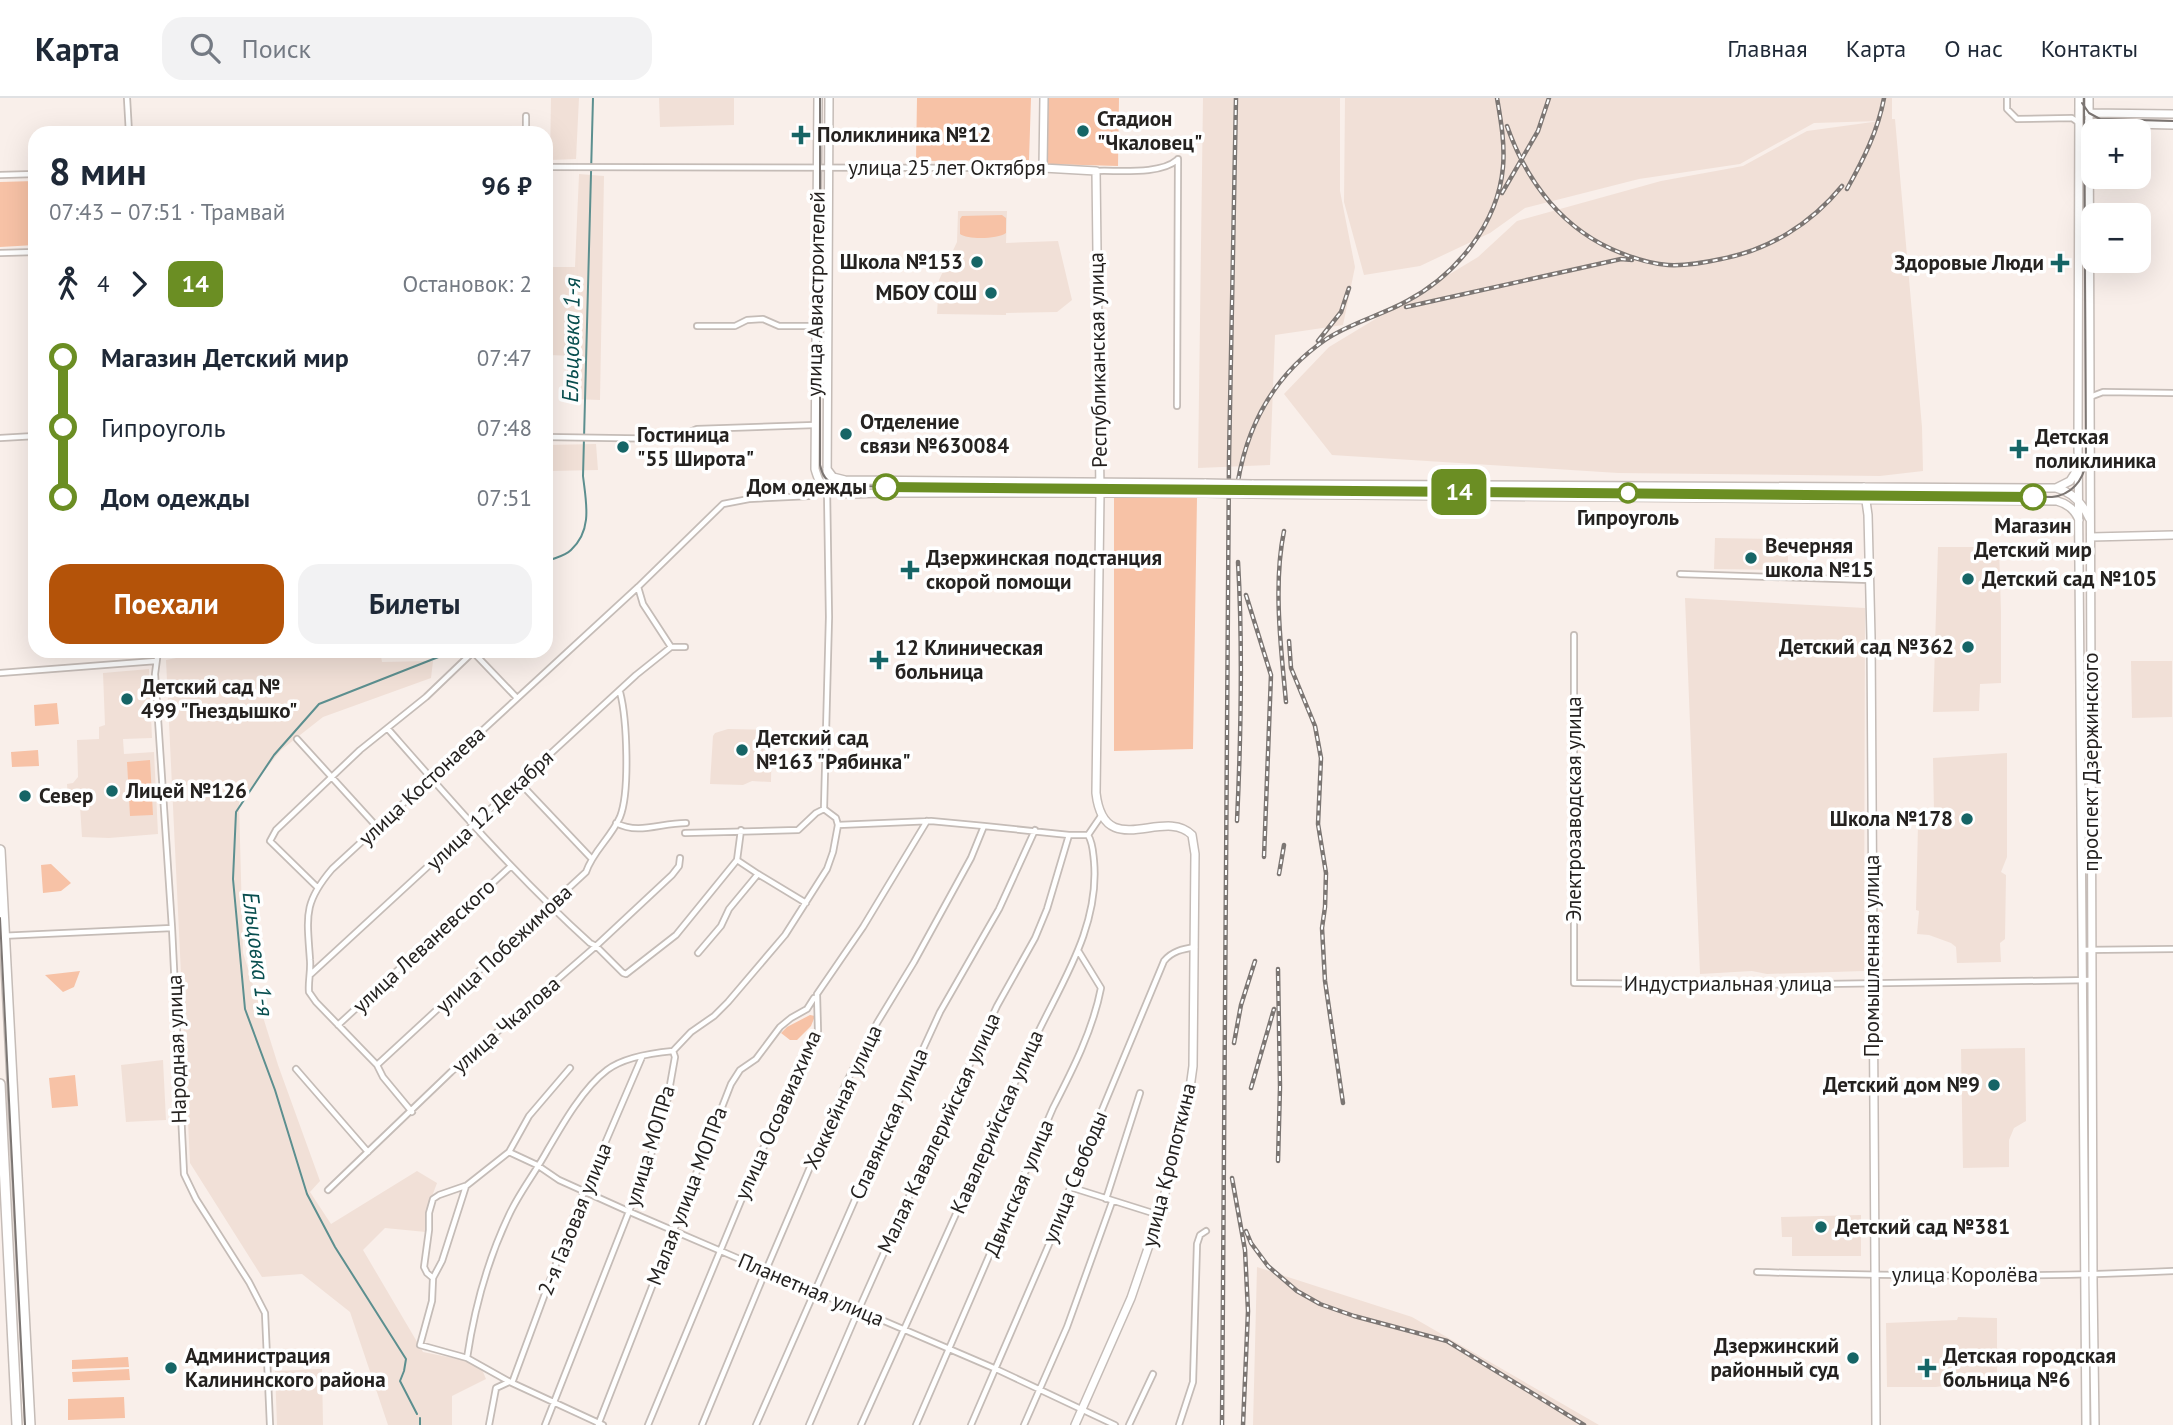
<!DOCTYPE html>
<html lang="ru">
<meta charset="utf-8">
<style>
body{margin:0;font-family:"PT Sans",sans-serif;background:#f2f2f3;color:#1f2937;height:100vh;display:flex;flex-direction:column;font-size:26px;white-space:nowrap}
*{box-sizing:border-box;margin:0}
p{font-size:23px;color:#747a83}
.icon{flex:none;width:38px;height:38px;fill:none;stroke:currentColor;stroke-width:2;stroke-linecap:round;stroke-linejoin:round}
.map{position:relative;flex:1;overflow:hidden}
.drawer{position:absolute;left:28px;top:28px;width:525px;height:532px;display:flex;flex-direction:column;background:#fff;border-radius:21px;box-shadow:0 7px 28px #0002}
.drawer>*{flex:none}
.badge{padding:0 14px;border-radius:10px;font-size:24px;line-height:46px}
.tools{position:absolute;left:2081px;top:21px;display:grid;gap:14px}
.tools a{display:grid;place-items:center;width:70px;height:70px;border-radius:14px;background:#fff;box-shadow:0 7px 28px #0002;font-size:35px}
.map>.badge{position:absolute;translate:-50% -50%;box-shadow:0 0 0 4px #fff}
.legs{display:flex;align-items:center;gap:10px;height:77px;padding:0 21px;font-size:23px}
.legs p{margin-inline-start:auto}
.summary{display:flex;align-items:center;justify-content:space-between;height:119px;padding:0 21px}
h1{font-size:38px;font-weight:700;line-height:52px}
.primary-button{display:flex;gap:14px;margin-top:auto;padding:14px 21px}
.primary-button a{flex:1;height:80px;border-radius:21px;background:#b45309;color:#fff;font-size:28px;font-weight:700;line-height:80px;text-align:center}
.primary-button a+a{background:#f2f2f3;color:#1f2937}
ul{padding:0 21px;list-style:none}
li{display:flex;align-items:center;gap:24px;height:70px;font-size:26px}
li i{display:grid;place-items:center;width:10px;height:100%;margin:0 9px;background:currentColor}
li i::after{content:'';width:18px;height:18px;margin:-9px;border:5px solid;border-radius:50%;background:#fff}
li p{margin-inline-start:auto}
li:first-child i{background:linear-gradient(#0000 50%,currentColor 0)}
li:last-child i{background:linear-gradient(currentColor 50%,#0000 0)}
header{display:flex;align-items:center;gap:42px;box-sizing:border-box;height:98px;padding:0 35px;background:#fff;border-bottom:2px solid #e0e1e3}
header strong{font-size:33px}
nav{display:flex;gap:38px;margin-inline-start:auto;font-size:24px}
.search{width:490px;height:63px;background:#f2f2f3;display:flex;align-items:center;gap:18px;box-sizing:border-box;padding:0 24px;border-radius:21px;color:#747a83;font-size:26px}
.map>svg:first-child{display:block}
</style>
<header>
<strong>Карта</strong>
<div class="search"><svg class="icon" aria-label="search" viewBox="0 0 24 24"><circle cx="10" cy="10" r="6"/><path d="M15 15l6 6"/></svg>Поиск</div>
<nav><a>Главная</a><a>Карта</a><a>О нас</a><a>Контакты</a></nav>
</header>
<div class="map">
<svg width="2173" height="1327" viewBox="0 0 2173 1327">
<rect width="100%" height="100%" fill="#f9efea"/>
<path fill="#f1e0d7" d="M 551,0 L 579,0 L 576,61 L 550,62 Z
M 659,0 L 734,0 L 734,27 L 660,29 Z
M 1203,0 L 1340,0 L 1340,93 L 1355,169 L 1343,227 L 1275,237 L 1270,367 L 1198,370 Z
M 1345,0 L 1892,0 L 1892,21 L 1895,21 L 1922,329 L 1923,373 L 1880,378 L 1618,375 L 1332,357 L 1284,296 L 1329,249 L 1478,159 L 1517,123 L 1661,83 L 1743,68 L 1807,33 L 1880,23 L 1814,25 L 1740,66 L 1639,81 L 1525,110 L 1490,135 L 1420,168 L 1364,177 L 1344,104 Z
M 579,76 L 604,78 L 600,302 L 573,301 L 575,258 L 548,257 L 549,169 L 575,169 Z
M 958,113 L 1007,113 L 1006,145 L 1058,143 L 1072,202 L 1057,214 L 1006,215 L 1006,217 L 937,216 L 939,182 L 957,144 Z
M 596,346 L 598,372 L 550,373 L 546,395 L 546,347 Z
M 1715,440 L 1776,441 L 1777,448 L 1788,449 L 1788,472 L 1714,471 Z
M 1938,449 L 1999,449 L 2001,514 L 2001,585 L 1980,586 L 1979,613 L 1933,614 Z
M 1685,500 L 1865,510 L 1864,873 L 1767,876 L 1752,873 L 1700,876 Z
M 212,553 L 380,553 L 382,564 L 433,563 L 431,580 L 323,619 L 281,652 L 239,705 L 243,855 L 278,967 L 320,1083 L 310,1094 L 331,1126 L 417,1073 L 437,1085 L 431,1101 L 426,1134 L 385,1130 L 363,1152 L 423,1254 L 468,1263 L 481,1269 L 486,1281 L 452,1298 L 452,1327 L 388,1327 L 350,1214 L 302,1176 L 262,1179 L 190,1065 L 166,562 Z
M 2172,563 L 2172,619 L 2132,620 L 2131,563 Z
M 149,571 L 152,640 L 123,641 L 124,656 L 154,654 L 158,736 L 109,740 L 82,739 L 80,708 L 74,701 L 68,701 L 67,686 L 73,685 L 78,679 L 77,642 L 99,641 L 99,629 L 105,627 L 103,575 Z
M 728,631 L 772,632 L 771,684 L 752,683 L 743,687 L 710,686 L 713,638 L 715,635 Z
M 2007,655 L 2007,759 L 2001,774 L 2006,777 L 2005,841 L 2000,845 L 2001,864 L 1957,865 L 1956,849 L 1951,845 L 1929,837 L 1917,836 L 1919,813 L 1916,812 L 1918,727 L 1934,714 L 1933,660 Z
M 2025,950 L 2026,1023 L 2014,1030 L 2009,1042 L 2009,1069 L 1963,1070 L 1961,951 Z
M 163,962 L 166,1022 L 126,1024 L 121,967 Z
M 1861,1117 L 1861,1158 L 1792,1158 L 1792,1139 L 1782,1139 L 1781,1119 Z
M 1257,1169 L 1412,1219 L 1599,1327 L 1253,1327 Z
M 1958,1219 L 1997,1220 L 1997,1286 L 1949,1287 L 1936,1289 L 1887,1289 L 1886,1225 L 1957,1222 Z
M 322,1271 L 323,1327 L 277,1327 L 275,1273 Z"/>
<path fill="#f7c2a6" d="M 917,0 L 1031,0 L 1029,62 L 916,63 Z
M 1048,0 L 1119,0 L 1118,68 L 1048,66 Z
M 35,83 L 35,147 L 0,149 L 0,84 Z
M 1002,117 L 1006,120 L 1006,135 C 998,141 968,142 960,136 L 960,121 L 962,118 Z
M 1114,400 L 1197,400 L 1193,651 L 1114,653 Z
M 57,605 L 59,626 L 35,628 L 34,607 Z
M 38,652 L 39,668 L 12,669 L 11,654 Z
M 150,662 L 153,717 L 130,718 L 127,664 Z
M 51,766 L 71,785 L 61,793 L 43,795 L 41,767 Z
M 80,873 L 74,889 L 63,894 L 45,877 Z
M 810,917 L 815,918 L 811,928 L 797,942 L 790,942 L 781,935 L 787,929 Z
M 75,977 L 78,1008 L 52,1010 L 49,980 Z
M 128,1259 L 129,1269 L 72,1271 L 72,1262 Z
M 129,1271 L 130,1282 L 73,1284 L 72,1274 Z
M 124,1299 L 125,1320 L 68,1322 L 68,1301 Z"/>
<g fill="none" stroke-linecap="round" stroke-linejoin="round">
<path stroke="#5c8f8f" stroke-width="2" d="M 546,464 C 554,460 565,458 571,452 C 593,432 586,404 583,378 L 593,0
M 417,1316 L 400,1283 L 404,1273 L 406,1261 L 335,1149 L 307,1096 L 275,992 L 245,911 L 233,781 L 236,714 L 274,657 L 319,606 L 441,558 L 443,553
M 420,1327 L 420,1320"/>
<g stroke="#c5bcb7" stroke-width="8">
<path id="street" d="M 127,0 L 129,35
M 2007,0 L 2007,11 L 2017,21 L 2072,20 L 2079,25
M 526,35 L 526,18
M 546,69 L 1043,70
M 1096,73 C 1118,72 1160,77 1177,62
M 0,77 L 35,76
M 0,155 L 35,154
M 697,228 L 735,228 L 747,222 L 763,221 L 779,228 L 816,228
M 2090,299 L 2103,294 L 2173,295
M 1177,308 L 1178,61
M 546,339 L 674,341 L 697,331 L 815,327
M 0,340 L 35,338
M 1680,476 L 1870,482
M 638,489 L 643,506 L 671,549
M 1574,537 L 1574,885 L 1754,887 L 2092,882
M 671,549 L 685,549
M 158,553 L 155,576 L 172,830 L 184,1076 L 196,1101 L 249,1184 L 265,1215 L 270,1327
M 473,554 L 517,600
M 0,575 L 156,563
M 388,631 C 453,705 517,779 590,845 L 596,848 L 623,875 L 626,876 L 676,837 L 737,762
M 297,641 L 378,730
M 520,685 L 591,760
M 824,711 L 829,519 L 827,391
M 616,725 C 639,737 660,725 686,725
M 741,732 L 737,762 L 758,776 L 806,805
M 685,735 L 798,732 L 816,715 L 824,711 L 836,720 L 838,727 L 931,723 L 984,728
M 317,789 L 270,743 L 276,732 L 360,652 L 426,599 L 474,553
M 0,838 L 172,830
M 2083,852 L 2173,851
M 698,855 L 721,828 L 729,811 L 758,776
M 311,876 L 636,577 L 671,549
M 338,927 L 510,769
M 377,967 L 586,774 C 593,753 610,741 620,719 C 630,694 627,621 620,594
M 296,971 L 368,1054
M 412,1014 L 383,979 L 377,967 L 316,904 L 309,894 C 308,884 311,873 310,862 C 307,818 303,805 332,771 L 638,489 L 723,406 L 749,401 L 809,398 L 824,388
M 509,1054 L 537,1067 L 559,1082 L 630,1114 L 996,1271 L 1115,1327
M 1070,1089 L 1159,1117
M 328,1092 L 451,974 L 596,848 L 672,777 L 679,768 L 680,760
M 1106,1101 L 1140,995
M 1757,1174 C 1896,1178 2034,1180 2173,1173
M 433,1180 L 427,1175 L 424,1169 L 429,1132 L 429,1115 L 433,1101 L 439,1097 L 465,1088
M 467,1260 L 420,1247 L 432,1203 L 433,1180 L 442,1163 L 466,1088 L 509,1054 L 529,1018 L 570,970
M 512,1285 L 573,1120 L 642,959
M 489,1327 L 496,1290 L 509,1284
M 545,1327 L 650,1060 L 667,1004 L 675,959 L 673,953 L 691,934 L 714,918 L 728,904 L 785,837 L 827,771 L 833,754 L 838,727
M 598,1327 L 731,986 L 740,972 L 756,961 L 780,929 L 791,920 L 807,911 L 814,900
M 603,1327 L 510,1284 L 467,1260 C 474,1213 488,1161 509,1117 C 519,1095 535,1075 547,1053 C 562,1027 583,990 607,972 C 624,959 652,955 673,953
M 648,1327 L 760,1057 L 818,933 L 817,896 L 863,829 L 927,723
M 702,1327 L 766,1172 L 846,985 L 877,925 L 914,864 L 971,760 L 984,728 L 1069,737
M 756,1327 L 879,1047 L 940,914 L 999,811 L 1035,732
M 809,1327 L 858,1213 L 928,1056 L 997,908 L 1035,840 L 1047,811 L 1069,737 L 1088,737
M 861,1327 L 1032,947 C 1059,888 1100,831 1094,763 C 1093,754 1093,745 1088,737 L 1101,718
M 916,1327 L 1053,1010 C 1072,973 1093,932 1101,890 L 1079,854
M 971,1327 L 1056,1130 L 1072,1084 L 1164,863 C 1172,853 1183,851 1195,849
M 1024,1327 L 1067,1229 L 1112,1104
M 1129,1327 L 1153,1276
M 1179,1327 L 1193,1284 L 1197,1146 L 1200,1137 L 1206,1133"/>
</g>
<g stroke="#c5bcb7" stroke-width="10">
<path id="secondary" d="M 818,0 L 815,371 C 817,378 819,385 826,390 C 838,399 873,395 888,395 L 1206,395
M 1044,0 L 1043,70 L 1096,73 L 1100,395 L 1096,695 C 1104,765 1164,708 1192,737 L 1195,756 L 1193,968 L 1187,1012 L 1159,1118 L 1131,1200 L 1075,1327
M 2079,0 L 2078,344 L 2086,1327
M 2089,0 L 2093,1185 L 2095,1327
M 2087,15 L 2173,16
M 2087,25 L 2173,27
M 827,371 L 833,379 L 845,382 L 1206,385
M 1252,386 L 2056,390 C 2072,394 2082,404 2089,420
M 1864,389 L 1868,417 L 1871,539 L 1876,1327
M 2056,390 L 2070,383 L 2077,372
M 827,391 L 829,0
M 1252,396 L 2057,403 C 2068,406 2075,412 2079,422
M 2091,439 L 2173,437"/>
</g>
<g stroke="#c5bcb7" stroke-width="12">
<path id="highway" d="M 0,752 L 30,1327
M 0,986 L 17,1327"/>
</g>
<use href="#street" stroke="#fff" stroke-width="4.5"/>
<use href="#secondary" stroke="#fff" stroke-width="7"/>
<use href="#highway" stroke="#fff" stroke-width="9"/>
<path stroke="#7c7673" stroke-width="2" d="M 820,0 L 820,367 C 822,377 826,384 836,388 L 2052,399 C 2071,397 2083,383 2086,365 L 2084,0
M 2082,5 L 2089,15 L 2100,21 L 2173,23
M 0,820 L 25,1327"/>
<g stroke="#7c7673" stroke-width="4.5">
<path id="rail" d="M 1507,28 C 1527,85 1564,133 1621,155 C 1636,161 1652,166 1668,167 C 1686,168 1703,165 1721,161 C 1769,152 1811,126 1842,88
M 1847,91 C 1863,62 1878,33 1884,0
M 1502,95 L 1538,33 L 1549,0
M 1406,209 L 1621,161 L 1632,162
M 1318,243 L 1341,214 L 1349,190
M 1238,383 C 1248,325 1276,276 1325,242 C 1348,226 1382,217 1407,203 C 1456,177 1498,126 1503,69 C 1505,46 1501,23 1497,0
M 1284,433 C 1273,487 1281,550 1286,604
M 1246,497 L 1271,577 L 1264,759
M 1289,543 L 1291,570 L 1315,628 L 1321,660 L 1318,726 L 1326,775 L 1325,809 L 1322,830 L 1325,883 L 1343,1005
M 1237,723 C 1241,638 1243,550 1238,464
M 1279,776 L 1284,747
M 1234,945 L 1241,907 L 1255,863
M 1251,990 L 1274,911
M 1278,1063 L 1280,989 L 1278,871
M 1232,1080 L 1245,1152 L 1248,1213 L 1243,1327
M 1246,1133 L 1251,1145 L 1268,1168 L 1297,1193 L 1320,1206 L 1354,1218 L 1447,1243 L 1584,1327
M 1222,1327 L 1229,360 L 1236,0"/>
</g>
<use href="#rail" stroke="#fff" stroke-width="2" stroke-dasharray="5" stroke-linecap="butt"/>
<g stroke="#c5bcb7" stroke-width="10" stroke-linecap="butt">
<path id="secondary-bridge" d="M 1206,385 L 1252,386
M 1206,395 L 1252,396"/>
</g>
<use href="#secondary-bridge" stroke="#fff" stroke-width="7"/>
</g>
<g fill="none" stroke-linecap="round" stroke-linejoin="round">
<g stroke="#fff" stroke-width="16">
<path id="line-1" d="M 886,389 L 2033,399"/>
</g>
<use href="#line-1" stroke="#6b8e23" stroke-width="10"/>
</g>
<g fill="#166566" stroke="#fff" stroke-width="2.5">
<circle cx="1083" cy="33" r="7"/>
<path d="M797.5 26.5h7v7h7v7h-7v7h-7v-7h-7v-7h7z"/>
<circle cx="977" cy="164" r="7"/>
<path d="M2056.5 154.5h7v7h7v7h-7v7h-7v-7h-7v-7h7z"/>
<circle cx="991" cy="195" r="7"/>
<circle cx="846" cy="336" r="7"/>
<circle cx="623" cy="349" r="7"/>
<path d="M2015.5 340.5h7v7h7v7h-7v7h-7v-7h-7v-7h7z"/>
<circle cx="1751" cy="460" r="7"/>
<path d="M906.5 461.5h7v7h7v7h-7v7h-7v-7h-7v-7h7z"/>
<circle cx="1968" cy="481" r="7"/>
<circle cx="1968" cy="549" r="7"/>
<path d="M875.5 551.5h7v7h7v7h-7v7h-7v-7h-7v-7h7z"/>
<circle cx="127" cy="601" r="7"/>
<circle cx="742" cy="652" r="7"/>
<circle cx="112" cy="693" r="7"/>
<circle cx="25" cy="698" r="7"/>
<circle cx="1967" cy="721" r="7"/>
<circle cx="1994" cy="987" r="7"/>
<circle cx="1821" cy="1129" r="7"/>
<circle cx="1853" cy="1260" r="7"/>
<circle cx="171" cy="1270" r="7"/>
<path d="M1923.5 1259.5h7v7h7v7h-7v7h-7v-7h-7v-7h7z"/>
</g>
<g fill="#fff" stroke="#6b8e23" stroke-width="3.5">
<circle cx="886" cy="389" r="12"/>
<circle cx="1628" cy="395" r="9"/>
<circle cx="2033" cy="399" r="12"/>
</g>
<g text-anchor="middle" stroke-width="7" stroke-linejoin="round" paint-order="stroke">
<g font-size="21" font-weight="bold" fill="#252220" stroke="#fff" text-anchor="start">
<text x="1097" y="28">Стадион<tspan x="1097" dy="24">"Чкаловец"</tspan></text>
<text x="817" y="44">Поликлиника №12</text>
<text x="963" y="171" text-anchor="end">Школа №153</text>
<text x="2044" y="172" text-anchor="end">Здоровые Люди</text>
<text x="977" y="202" text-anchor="end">МБОУ СОШ</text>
<text x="860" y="331">Отделение<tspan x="860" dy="24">связи №630084</tspan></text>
<text x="637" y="344">Гостиница<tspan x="637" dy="24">"55 Широта"</tspan></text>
<text x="2035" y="346">Детская<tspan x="2035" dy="24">поликлиника</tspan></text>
<text x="1765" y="455">Вечерняя<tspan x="1765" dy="24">школа №15</tspan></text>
<text x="926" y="467">Дзержинская подстанция<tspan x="926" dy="24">скорой помощи</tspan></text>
<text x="1982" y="488">Детский сад №105</text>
<text x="1954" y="556" text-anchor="end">Детский сад №362</text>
<text x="895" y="557">12 Клиническая<tspan x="895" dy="24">больница</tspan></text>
<text x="141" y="596">Детский сад №<tspan x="141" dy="24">499 "Гнездышко"</tspan></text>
<text x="756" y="647">Детский сад<tspan x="756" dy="24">№163 "Рябинка"</tspan></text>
<text x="126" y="700">Лицей №126</text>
<text x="39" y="705">Север</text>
<text x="1953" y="728" text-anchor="end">Школа №178</text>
<text x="1980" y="994" text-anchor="end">Детский дом №9</text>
<text x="1835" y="1136">Детский сад №381</text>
<text x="1839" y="1255" text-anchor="end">Дзержинский<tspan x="1839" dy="24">районный суд</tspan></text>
<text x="185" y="1265">Администрация<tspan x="185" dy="24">Калининского района</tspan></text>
<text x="1943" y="1265">Детская городская<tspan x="1943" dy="24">больница №6</tspan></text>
</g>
<g font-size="21" fill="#252220" stroke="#fff">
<text x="947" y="77">улица 25 лет Октября</text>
<text transform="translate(816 196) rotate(-89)" y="7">улица Авиастроителей</text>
<text transform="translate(1098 262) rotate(-91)" y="7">Республиканская улица</text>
<text transform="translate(2091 664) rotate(-90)" y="7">проспект Дзержинского</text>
<text transform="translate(422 688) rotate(-43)" y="7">улица Костонаева</text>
<text transform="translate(1574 711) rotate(-90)" y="7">Электрозаводская улица</text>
<text transform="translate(490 712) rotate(-43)" y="7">улица 12 Декабря</text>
<text transform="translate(424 848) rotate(-43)" y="7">улица Леваневского</text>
<text transform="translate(504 851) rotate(-43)" y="7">улица Побежимова</text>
<text transform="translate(1872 858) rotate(-90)" y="7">Промышленная улица</text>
<text x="1728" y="893">Индустриальная улица</text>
<text transform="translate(506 927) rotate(-41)" y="7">улица Чкалова</text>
<text transform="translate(177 951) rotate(-92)" y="7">Народная улица</text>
<text transform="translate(843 999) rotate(-65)" y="7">Хоккейная улица</text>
<text transform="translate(778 1017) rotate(-66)" y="7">улица Осоавиахима</text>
<text transform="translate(997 1024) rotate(-66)" y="7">Кавалерийская улица</text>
<text transform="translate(889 1026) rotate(-66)" y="7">Славянская улица</text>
<text transform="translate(939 1035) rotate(-65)" y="7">Малая Кавалерийская улица</text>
<text transform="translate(650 1048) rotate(-73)" y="7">улица МОПРа</text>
<text transform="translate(1169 1067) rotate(-76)" y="7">улица Кропоткина</text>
<text transform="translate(1075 1079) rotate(-68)" y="7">улица Свободы</text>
<text transform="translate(1019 1090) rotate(-67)" y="7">Двинская улица</text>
<text transform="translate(687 1098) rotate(-69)" y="7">Малая улица МОПРа</text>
<text transform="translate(575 1121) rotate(-68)" y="7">2-я Газовая улица</text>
<text x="1965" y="1184">улица Королёва</text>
<text transform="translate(811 1192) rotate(23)" y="7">Планетная улица</text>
</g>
<g font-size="21" font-weight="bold" fill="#252220" stroke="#fff">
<text x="867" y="396" text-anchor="end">Дом одежды</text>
<text x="1628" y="427">Гипроуголь</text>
<text x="2033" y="435">Магазин<tspan x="2033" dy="24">Детский мир</tspan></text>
</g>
<g font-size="23" font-style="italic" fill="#084e4f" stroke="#fff">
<text transform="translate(571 242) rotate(-89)" y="8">Ельцовка 1-я</text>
<text transform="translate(258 856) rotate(83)" y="8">Ельцовка 1-я</text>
</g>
</g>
</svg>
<div class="tools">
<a>+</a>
<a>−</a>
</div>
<b class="badge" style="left:1459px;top:394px;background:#6b8e23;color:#fff">14</b>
<section class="drawer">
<div class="summary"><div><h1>8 мин</h1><p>07:43 – 07:51 · Трамвай</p></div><b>96 ₽</b></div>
<div class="legs"><svg class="icon" aria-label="walk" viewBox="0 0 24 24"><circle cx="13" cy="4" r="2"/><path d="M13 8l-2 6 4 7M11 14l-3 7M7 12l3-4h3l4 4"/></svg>4<svg class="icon" aria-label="forward" viewBox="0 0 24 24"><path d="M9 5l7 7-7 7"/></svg><b class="badge" style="background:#6b8e23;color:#fff">14</b><p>Остановок: 2</p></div>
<ul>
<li><i style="color:#6b8e23"></i><b>Магазин Детский мир</b><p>07:47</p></li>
<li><i style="color:#6b8e23"></i><span>Гипроуголь</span><p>07:48</p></li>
<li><i style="color:#6b8e23"></i><b>Дом одежды</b><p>07:51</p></li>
</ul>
<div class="primary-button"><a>Поехали</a><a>Билеты</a></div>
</section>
</div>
